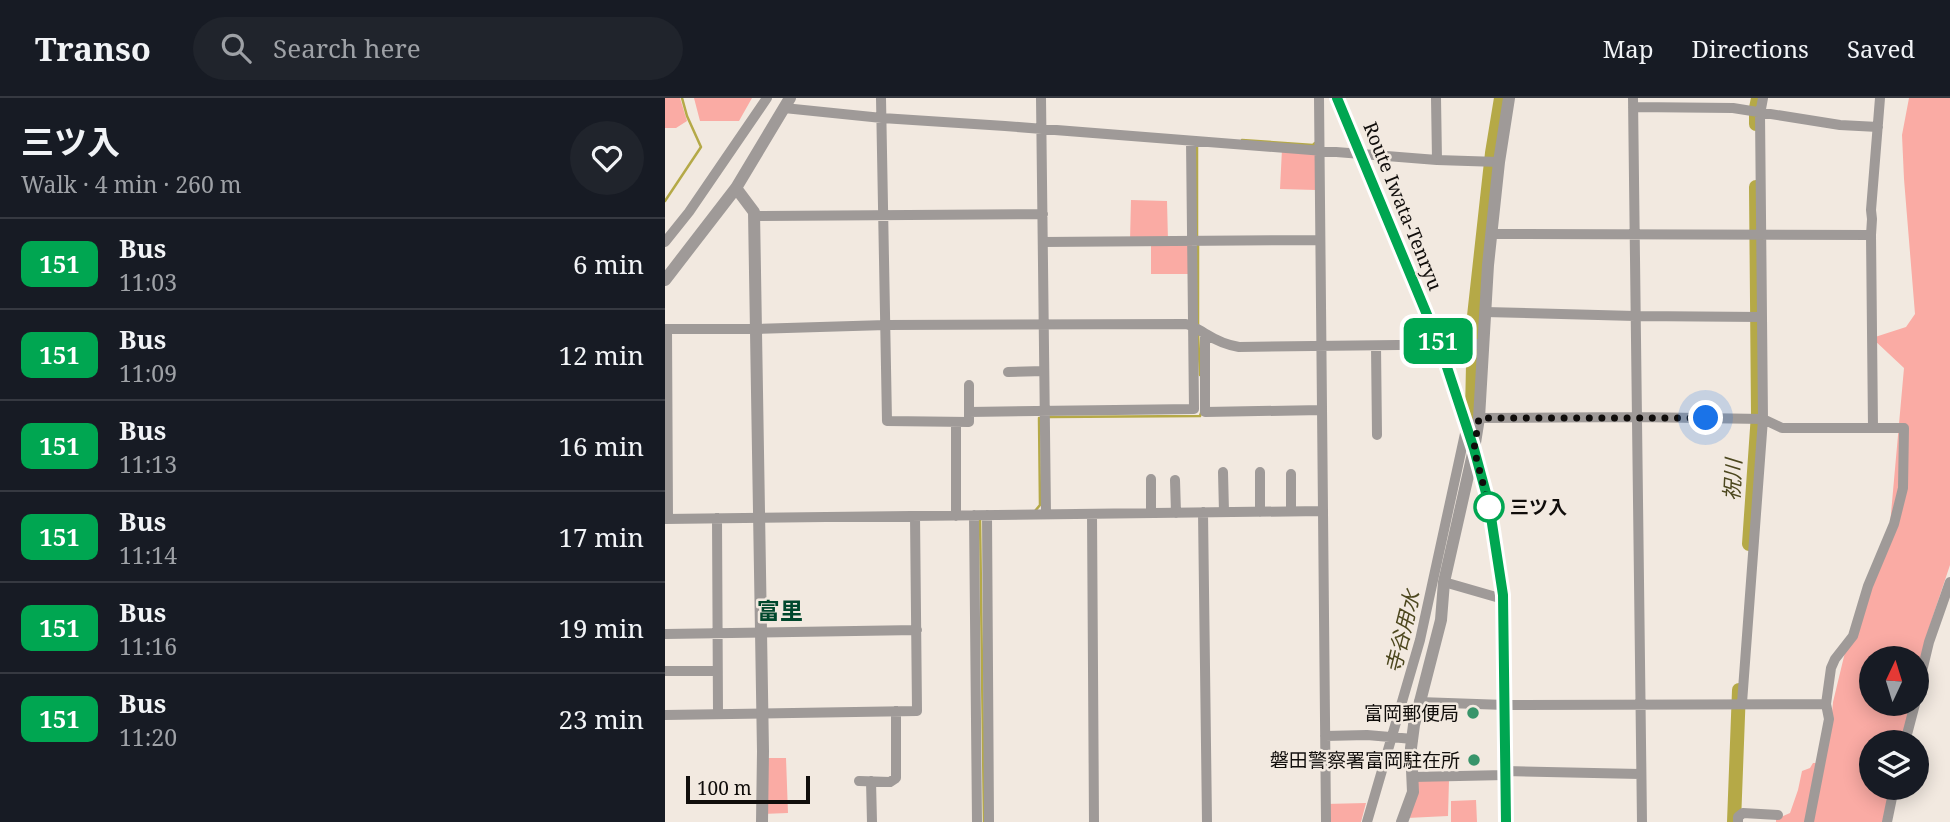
<!DOCTYPE html>
<meta charset="utf-8">
<style>
body{margin:0;font-family:"Noto Serif","Noto Sans JP",serif;background:#20242c;color:#f1f3f6;height:100vh;display:flex;flex-direction:column;font-size:26px;white-space:nowrap}
*{box-sizing:border-box;margin:0}
p{font-size:23px;color:#9ea1a6}
.icon{flex:none;width:38px;height:38px;fill:none;stroke:currentColor;stroke-width:2;stroke-linecap:round;stroke-linejoin:round}
.map{position:relative;flex:1;overflow:hidden}
.drawer{display:flex;flex-direction:column;background:#171b24;width:665px}
.drawer>*{flex:none}
.badge{padding:0 14px;border-radius:10px;font-size:24px;line-height:46px}
.needle{width:46px;rotate:4deg}
.buttons{position:absolute;left:1194px;top:548px;display:grid;gap:14px}
.buttons a{display:grid;place-items:center;width:70px;height:70px;border-radius:50%;background:#171b24;box-shadow:0 4px 18px #0003;font-size:35px}
.scale{position:absolute;left:21px;bottom:18px;width:124px;box-sizing:border-box;padding-left:7px;border:4px solid #100d0b;border-top:0;font-size:19px;line-height:24px;white-space:nowrap;color:#100d0b;-webkit-text-stroke:5px #f2e9e0;paint-order:stroke}
.you{position:absolute;width:35px;height:35px;margin:-18px;border:5px solid #fff;border-radius:50%;background:#1a73e8;box-shadow:0 0 0 10px #1a73e833}
.map>.badge{position:absolute;translate:-50% -50%;box-shadow:0 0 0 4px #fff}
.round{display:grid;place-items:center;flex:none;width:74px;height:74px;border-radius:37px;background:#20242c}
.summary{display:flex;align-items:center;justify-content:space-between;height:119px;padding:0 21px}
h1{font-size:33px;font-weight:700;line-height:52px}
ul{padding:0;list-style:none}
li{display:flex;align-items:center;gap:21px;height:91px;padding:0 21px;border-top:2px solid #363941}
li div{flex:1}
li b{display:block;font-size:26px}
li em{font-style:normal}
li .badge{min-width:77px;font-weight:700;text-align:center}
header{display:flex;align-items:center;gap:42px;box-sizing:border-box;height:98px;padding:0 35px;background:#171b24;border-bottom:2px solid #363941}
header strong{font-size:33px}
nav{display:flex;gap:38px;margin-inline-start:auto;font-size:24px}
.search{width:490px;height:63px;background:#20242c;display:flex;align-items:center;gap:18px;box-sizing:border-box;padding:0 24px;border-radius:38px;color:#9ea1a6;font-size:26px}
main{display:flex;flex:1;min-height:0}
.map>svg:first-child{display:block}
</style>
<header>
<strong>Transo</strong>
<div class="search"><svg class="icon" aria-label="search" viewBox="0 0 24 24"><circle cx="10" cy="10" r="6"/><path d="M15 15l6 6"/></svg>Search here</div>
<nav><a>Map</a><a>Directions</a><a>Saved</a></nav>
</header>
<main>
<section class="drawer">
<div class="summary"><div><h1>三ツ入</h1><p>Walk · 4 min · 260 m</p></div><a class="round"><svg class="icon" aria-label="heart" viewBox="0 0 24 24"><path d="M12 20l-8-8c-3-5 5-10 8-4 3-6 11-1 8 4z"/></svg></a></div>
<ul>
<li><span class="badge" style="background:#00a651;color:#fff">151</span><div><b>Bus</b><p>11:03</p></div><em>6 min</em></li>
<li><span class="badge" style="background:#00a651;color:#fff">151</span><div><b>Bus</b><p>11:09</p></div><em>12 min</em></li>
<li><span class="badge" style="background:#00a651;color:#fff">151</span><div><b>Bus</b><p>11:13</p></div><em>16 min</em></li>
<li><span class="badge" style="background:#00a651;color:#fff">151</span><div><b>Bus</b><p>11:14</p></div><em>17 min</em></li>
<li><span class="badge" style="background:#00a651;color:#fff">151</span><div><b>Bus</b><p>11:16</p></div><em>19 min</em></li>
<li><span class="badge" style="background:#00a651;color:#fff">151</span><div><b>Bus</b><p>11:20</p></div><em>23 min</em></li>
</ul>
</section>
<div class="map">
<svg width="1285" height="724" viewBox="0 0 1285 724">
<rect width="100%" height="100%" fill="#f2e9e0"/>
<path fill="#faaba4" d="M 0,0 L 15,0 L 22,23 L 11,30 L 0,30 Z
M 29,0 L 87,0 L 74,23 L 35,23 Z
M 1244,0 L 1285,0 L 1285,467 L 1263,533 L 1251,591 L 1251,560 L 1206,560 L 1206,606 L 1248,606 L 1241,644 L 1206,644 L 1206,690 L 1232,690 L 1225,724 L 1111,724 L 1111,721 L 1125,715 L 1133,692 L 1137,673 L 1145,670 L 1148,665 L 1151,665 L 1165,637 L 1168,604 L 1182,546 L 1224,438 L 1239,270 L 1207,240 L 1241,229 L 1250,216 L 1239,81 L 1237,37 Z
M 617,51 L 652,54 L 651,92 L 615,91 Z
M 466,102 L 502,103 L 503,143 L 527,143 L 527,176 L 486,176 L 486,143 L 465,143 Z
M 98,660 L 121,660 L 123,715 L 97,716 Z
M 753,681 L 784,682 L 783,718 L 742,720 Z
M 811,702 L 812,724 L 786,724 L 786,703 Z
M 701,705 L 696,724 L 661,724 L 660,706 Z"/>
<g fill="none" stroke-linecap="round" stroke-linejoin="round">
<path stroke="#b5a947" stroke-width="2.5" d="M 577,42 L 648,47 L 650,45
M 532,46 L 532,141
M 0,103 L 36,49 L 22,18 L 17,0
M 533,147 L 533,228
M 533,235 L 535,277
M 384,319 L 535,318 L 536,315
M 370,413 L 375,407 L 374,320 L 377,320
M 315,418 L 319,724"/>
<path stroke="#b5a947" stroke-width="14" d="M 1091,26 L 1091,10 L 1093,0
M 807,315 L 809,218 L 827,55 L 836,0
M 1084,446 L 1093,316 L 1091,89
M 1069,724 L 1074,592"/>
<path stroke="#9f9a98" stroke-width="10" d="M 216,0 L 222,323 L 304,324 L 304,287
M 376,0 L 381,416
M 654,0 L 661,724
M 771,0 L 772,62
M 968,0 L 977,724
M 968,9 L 1068,10 L 1175,27 L 1213,29
M 119,10 L 217,20 L 340,28 L 772,62 L 834,64
M 89,118 L 378,116
M 826,136 L 1206,137
M 0,144 L 24,114 L 102,0
M 378,144 L 655,142
M 820,214 L 970,218 L 1097,219
M 0,231 L 92,231 L 221,227 L 521,226 C 529,228 534,232 541,236 C 552,243 562,247 574,249 L 818,246
M 2,231 L 3,421
M 540,236 L 540,314 L 657,312
M 711,248 L 712,337
M 343,274 L 379,273
M 304,314 L 529,311 L 526,43
M 814,320 L 971,319 L 1098,321 L 1117,330 L 1239,330 L 1238,390 L 1229,426 L 1203,488 L 1188,538 L 1170,561 L 1166,570 L 1161,606 L 1164,621 L 1144,724
M 291,324 L 291,418
M 1208,330 L 1206,137 L 1207,121 L 1206,112 L 1215,0
M 558,374 L 559,414
M 595,374 L 595,414
M 626,376 L 626,413
M 510,382 L 511,415
M 538,414 L 542,724
M 486,415 L 486,381
M 427,416 L 429,724
M 309,417 L 312,724
M 322,417 L 324,724
M 52,420 L 53,616
M 0,421 L 658,413
M 779,484 L 838,501
M 0,536 L 252,532
M 0,573 L 52,573
M 1251,598 L 1264,544 L 1285,484
M 754,604 L 840,607 L 1161,606
M 1077,605 L 1098,321 L 1095,16 L 1098,0
M 0,617 L 252,613 L 250,418
M 660,638 L 702,637 L 748,641
M 1240,644 L 1250,606
M 840,673 L 975,676
M 748,679 L 840,677
M 194,683 L 225,684 L 231,680 L 231,613
M 206,683 L 207,724
M 702,724 L 755,542 L 801,331
M 1073,724 L 1073,719 L 1078,715 L 1113,717
M 1222,724 L 1229,690"/>
<path stroke="#9f9a98" stroke-width="12" d="M 71,90 L 89,114 L 98,653 L 97,724
M 0,182 L 71,90 L 125,0
M 737,724 L 748,694 L 746,650 L 749,627 L 776,522 L 779,484 L 809,351 L 814,320 L 823,167 L 834,64 L 844,0"/>
<path stroke="#615955" stroke-width="14" d="M 672,0 L 775,248 L 809,351 L 824,406 L 838,497 L 841,724"/>
</g>
<g fill="none" stroke-linecap="round" stroke-linejoin="round">
<g stroke="#fff" stroke-width="16">
<path id="line" d="M 672,0 L 775,248 L 809,351 L 824,406 L 838,497 L 841,724"/>
</g>
<use href="#line" stroke="#00a651" stroke-width="10"/>
<path stroke="#100d0b" stroke-width="7" stroke-dasharray="0 12.6" d="M 824,409 L 809,351 L 814,320 L 1041,320"/>
</g>
<circle fill="#fff" stroke="#00a651" stroke-width="3.5" cx="824" cy="409" r="14"/>
<g fill="#38946a" stroke="#f2e9e0" stroke-width="2.5">
<circle cx="808" cy="615" r="7"/>
<circle cx="809" cy="662" r="7"/>
</g>
<g text-anchor="middle" stroke-width="5" stroke-linejoin="round" paint-order="stroke">
<g font-size="19" fill="#100d0b" stroke="#f2e9e0">
<text transform="translate(738 108) rotate(68)" y="7">Route Iwata-Tenryu</text>
</g>
<g font-size="19" font-weight="bold" fill="#100d0b" stroke="#f2e9e0" text-anchor="start">
<text x="845" y="416">三ツ入</text>
</g>
<g font-size="19" fill="#100d0b" stroke="#f2e9e0" text-anchor="end">
<text x="794" y="622">富岡郵便局</text>
<text x="795" y="669">磐田警察署富岡駐在所</text>
</g>
<g font-size="21" font-style="italic" fill="#4c471e" stroke="#f2e9e0">
<text transform="translate(1068 382) rotate(-87)" y="7">祝川</text>
<text transform="translate(738 534) rotate(-76)" y="7">寺谷用水</text>
</g>
<g font-size="23" font-weight="bold" fill="#00482d" stroke="#f2e9e0">
<text x="115" y="521">富里</text>
</g>
</g>
</svg>
<div class="buttons">
<a><svg class="needle" viewBox="-14 -14 28 28"><path d="M0-13l5 13h-10z" fill="#e53935"/><path d="M0 13l5-13h-10z" fill="#9ea1a6"/></svg></a>
<a><svg class="icon" aria-label="layers" viewBox="0 0 24 24"><path d="M12 4l9 5-9 5-9-5zM3 14l9 5 9-5"/></svg></a>
</div>
<div class="scale">100 m</div>
<div class="you" style="left:1041px;top:320px"></div>
<b class="badge" style="left:773px;top:243px;background:#00a651;color:#fff">151</b>
</div>
</main>
